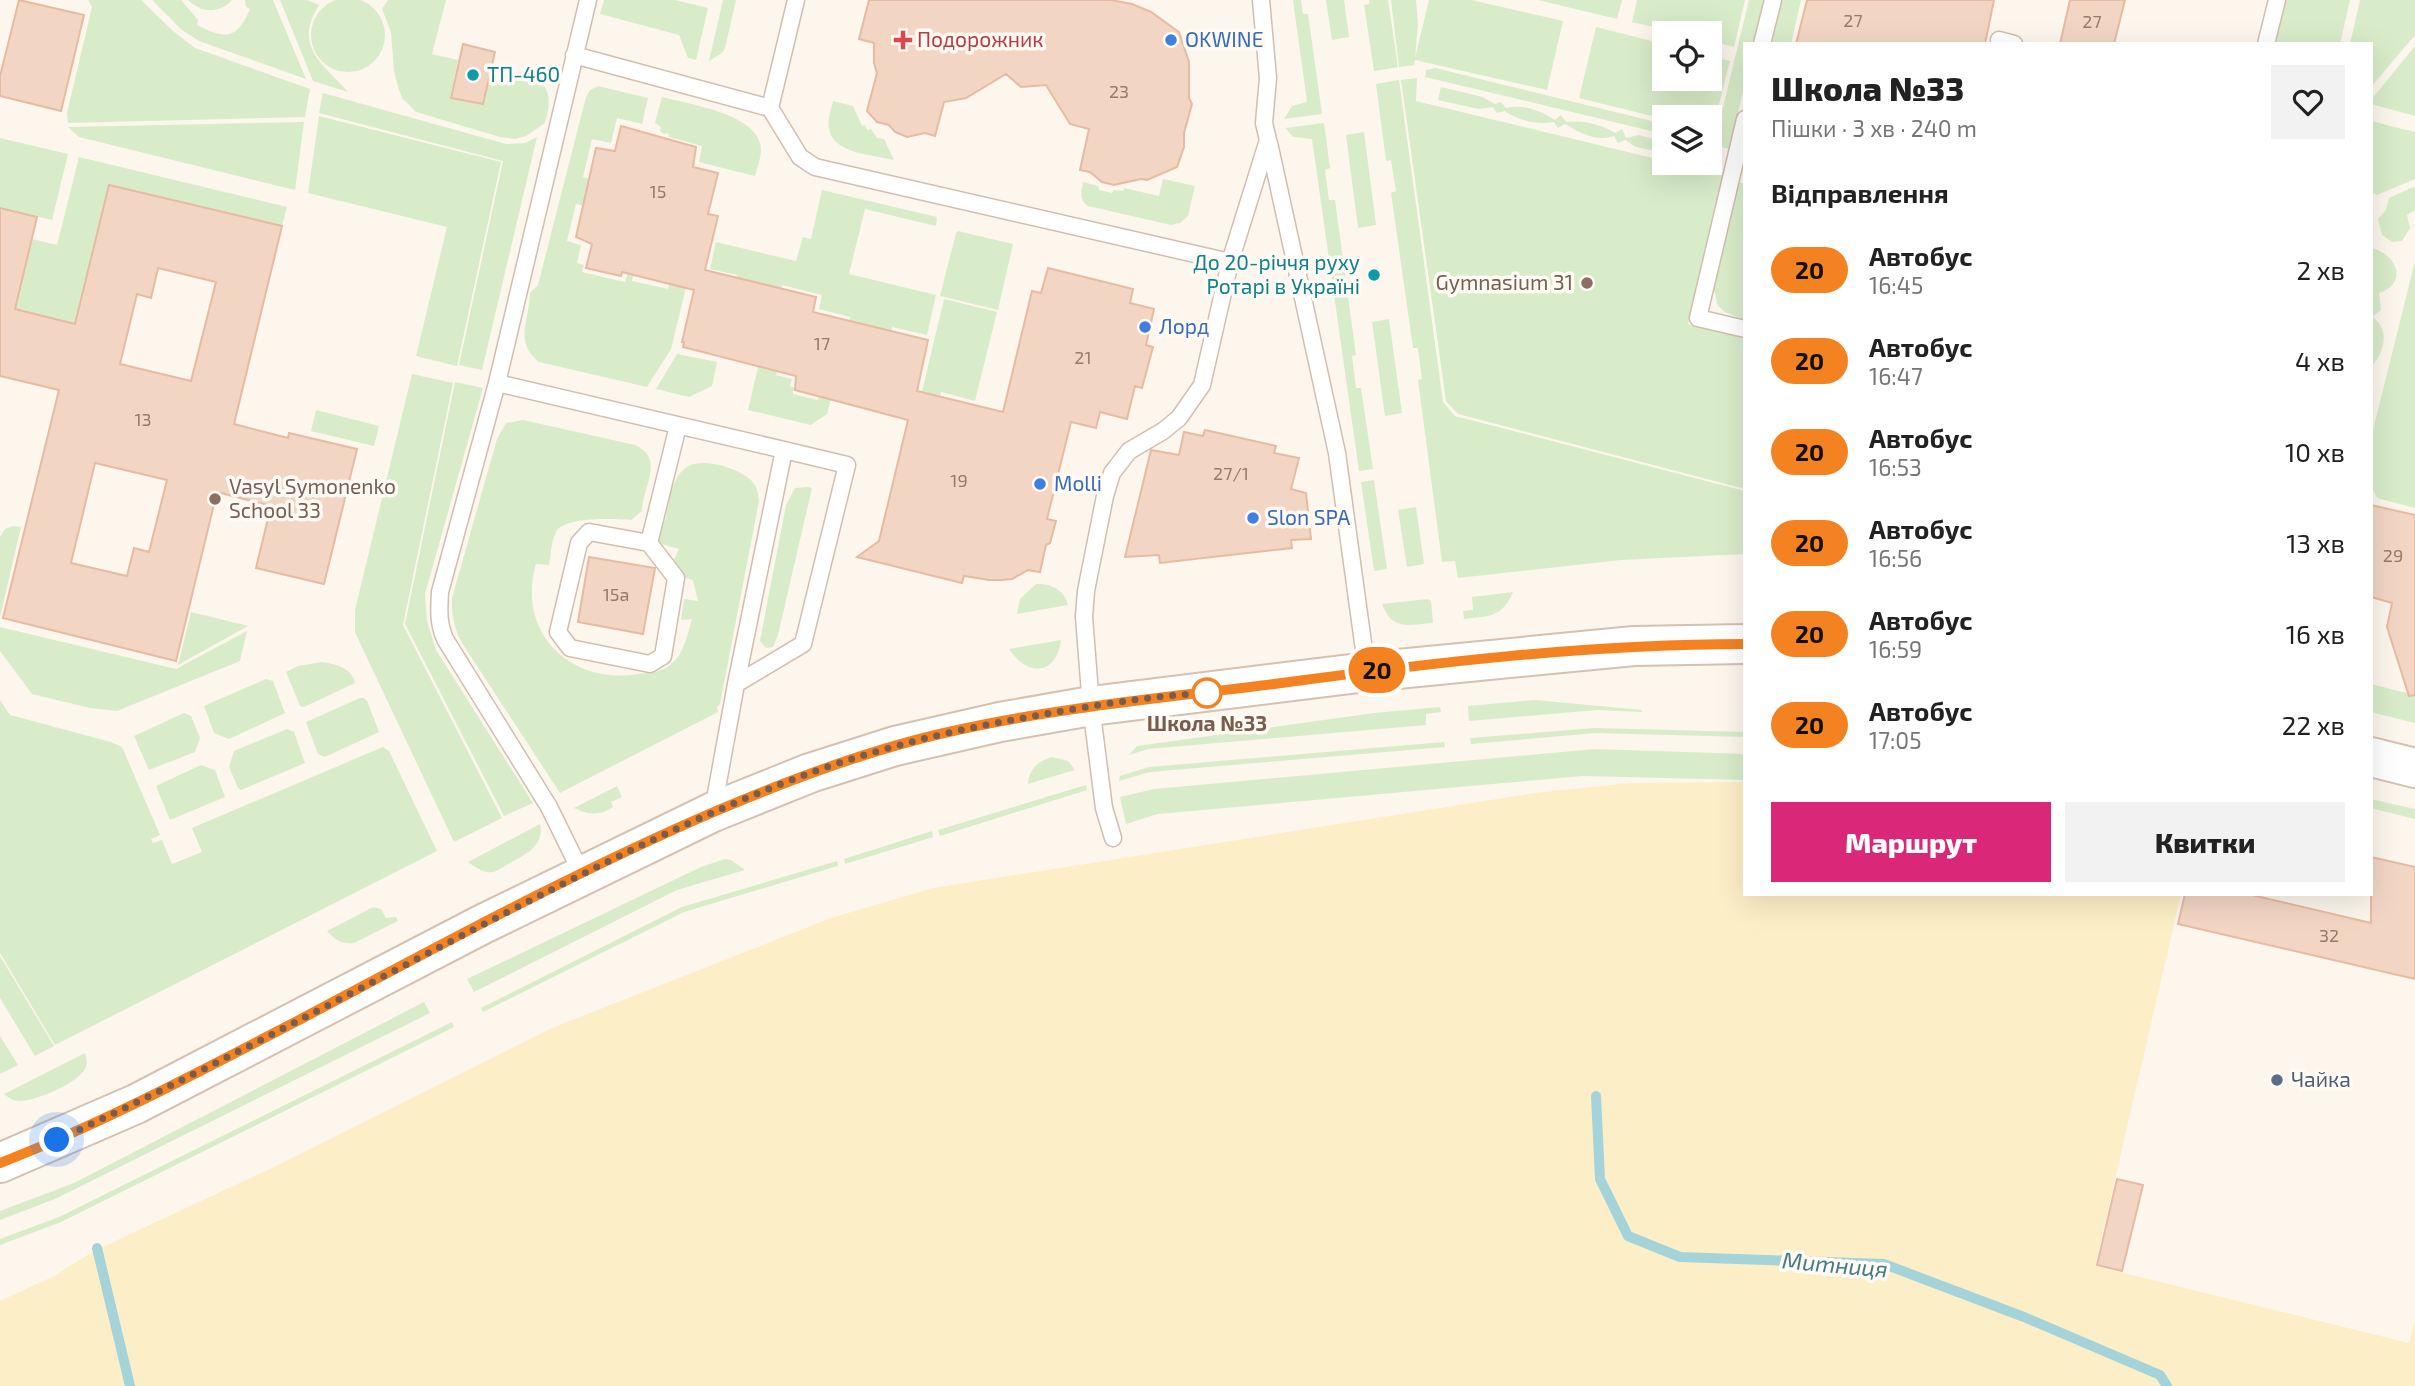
<!DOCTYPE html>
<html lang="uk">
<meta charset="utf-8">
<style>
body{margin:0;font-family:"Exo 2",sans-serif;background:#f2f2f2;color:#222;height:100vh;display:flex;flex-direction:column;font-size:26px;white-space:nowrap}
*{box-sizing:border-box;margin:0}
p{font-size:23px;color:#767676}
.icon{flex:none;width:38px;height:38px;fill:none;stroke:currentColor;stroke-width:2;stroke-linecap:round;stroke-linejoin:round}
.map{position:relative;flex:1;overflow:hidden}
.side{position:absolute;left:1743px;top:42px;width:630px;height:854px;display:flex;flex-direction:column;background:#fff;border-radius:0px;box-shadow:0 7px 28px #0002}
.side>*{flex:none}
.badge{padding:0 14px;border-radius:23px;font-size:24px;line-height:46px}
.tools{position:absolute;left:1652px;top:21px;display:grid;gap:14px}
.tools a{display:grid;place-items:center;width:70px;height:70px;border-radius:0px;background:#fff;box-shadow:0 7px 28px #0002;font-size:35px}
.you{position:absolute;width:35px;height:35px;margin:-18px;border:5px solid #fff;border-radius:50%;background:#1a73e8;box-shadow:0 0 0 10px #1a73e833}
.map>.badge{position:absolute;translate:-50% -50%;box-shadow:0 0 0 4px #fff}
h2{padding:0 28px;font-size:26px;line-height:63px}
.round{display:grid;place-items:center;flex:none;width:74px;height:74px;border-radius:0px;background:#f2f2f2}
.overview{display:flex;align-items:center;justify-content:space-between;height:119px;padding:0 28px}
h1{font-size:33px;font-weight:800;line-height:52px}
.button{display:flex;gap:14px;margin-top:auto;padding:14px 28px}
.button a{flex:1;height:80px;border-radius:0px;background:#db2777;color:#fff;font-size:28px;font-weight:800;line-height:80px;text-align:center}
.button a+a{background:#f2f2f2;color:#222}
ul{padding:0;list-style:none}
li{display:flex;align-items:center;gap:21px;height:91px;padding:0 28px}
li div{flex:1}
li b{display:block;font-size:26px}
li em{font-style:normal}
li .badge{min-width:77px;font-weight:700;text-align:center}
.map>svg:first-child{display:block}
</style>
<div class="map">
<svg width="2415" height="1386" viewBox="0 0 2415 1386">
<rect width="100%" height="100%" fill="#fdf6ec"/>
<path fill="#d8ecc9" d="M311 35a37 37 0 1 1 74 0a37 37 0 1 1-74 0Z
M 88,0 L 141,0 L 173,31 L 195,48 L 310,89 L 305,117 L 68,123 L 67,113 L 92,7 Z
M 152,0 L 181,0 L 198,20 L 197,25 C 226,40 237,39 250,9 L 246,7 L 245,0 L 273,0 L 306,79 L 199,41 L 182,30 Z
M 188,0 L 232,0 C 219,14 201,13 188,0 Z
M 280,0 L 307,0 L 319,5 C 293,46 322,63 348,92 L 313,81 Z
M 388,0 L 446,0 L 432,54 L 458,60 L 450,98 L 483,105 L 493,69 C 532,79 559,74 545,123 L 526,136 L 515,139 L 500,137 L 416,112 L 402,98 L 398,87 L 394,71 L 391,32 L 382,9 Z
M 604,0 L 675,0 L 708,8 L 696,60 L 688,58 L 679,35 L 600,14 Z
M 723,0 L 736,0 L 725,48 L 722,53 L 709,61 Z
M 1293,0 L 1301,0 L 1303,14 L 1308,14 L 1322,114 L 1284,119 L 1292,106 L 1307,102 Z
M 1326,0 L 1344,0 L 1349,37 L 1332,40 Z
M 1369,0 L 1388,0 L 1398,67 L 1374,71 L 1364,5 L 1369,4 Z
M 1391,0 L 1416,0 L 1418,24 L 1415,58 L 1429,0 L 1471,0 L 1563,21 L 1547,90 L 1415,60 L 1414,65 L 1399,67 Z
M 1538,0 L 1622,0 L 1617,19 Z
M 1637,0 L 1745,0 L 1734,47 L 1710,41 L 1710,33 L 1679,33 L 1632,22 Z
M 1749,0 L 1764,0 L 1754,44 L 1745,44 L 1745,83 L 1729,149 L 1710,144 L 1710,135 L 1716,136 Z
M 1782,0 L 1801,0 L 1791,44 L 1772,44 Z
M 2286,0 L 2350,0 L 2340,44 L 2275,44 Z
M 2360,0 L 2415,0 L 2415,35 L 2371,87 L 2371,44 L 2350,44 Z
M 1596,27 L 1664,44 L 1664,79 L 1710,79 L 1710,56 L 1730,61 L 1712,132 L 1710,131 L 1710,117 L 1664,117 L 1664,119 L 1579,98 Z
M 2415,46 L 2415,116 L 2371,104 L 2371,100 Z
M 1435,68 L 1664,124 L 1664,134 L 1425,77 L 1426,70 Z
M 1417,78 L 1416,101 L 1723,175 L 1688,324 L 1745,338 L 1745,489 L 1458,414 L 1446,401 L 1401,80 Z
M 1399,80 L 1443,402 L 1455,416 L 1745,491 L 1745,554 L 1621,560 L 1458,578 L 1455,561 L 1442,562 L 1418,380 L 1422,379 L 1418,348 L 1413,348 L 1391,193 L 1396,191 L 1391,160 L 1386,161 L 1376,84 Z
M 598,86 L 648,98 L 642,124 L 617,118 L 611,143 L 592,139 L 583,177 L 601,182 L 595,208 L 576,204 L 567,241 L 581,245 L 577,263 L 584,265 L 582,272 L 625,282 L 630,266 L 635,268 L 632,281 L 668,289 L 673,271 L 689,275 L 671,349 L 647,387 L 539,362 C 513,342 530,318 530,293 L 538,285 L 586,97 L 590,90 Z
M 1441,87 L 1483,97 L 1495,104 L 1501,102 L 1506,108 C 1524,104 1540,110 1555,120 L 1561,115 L 1566,122 C 1584,120 1600,124 1615,133 L 1622,129 L 1626,138 L 1639,135 L 1664,142 L 1664,153 L 1636,147 L 1625,140 L 1618,143 L 1614,136 C 1597,142 1579,133 1565,124 L 1558,128 L 1554,122 C 1537,125 1519,121 1505,111 L 1497,113 L 1493,107 L 1479,109 L 1438,100 Z
M 323,93 L 506,144 L 525,143 L 537,137 L 482,370 L 459,365 L 503,161 L 319,113 Z
M 662,97 C 688,104 752,113 760,143 C 763,153 758,165 755,176 L 699,162 L 702,146 L 669,137 L 668,133 L 664,134 L 660,131 L 661,127 L 655,123 Z
M 833,101 L 853,106 L 862,126 L 865,125 L 867,130 L 871,129 L 877,138 L 884,139 L 894,160 C 874,155 832,154 829,128 C 827,120 831,110 833,101 Z
M 319,116 L 501,162 L 457,366 L 416,356 L 447,227 L 308,193 Z
M 2371,121 L 2415,132 L 2415,179 L 2377,195 L 2371,191 Z
M 304,122 L 295,190 L 79,137 L 68,127 Z
M 1324,123 L 1330,168 L 1325,170 L 1329,200 L 1335,200 L 1356,355 L 1352,356 L 1356,388 L 1361,388 L 1373,469 L 1359,471 L 1312,139 L 1293,137 L 1285,128 Z
M 1364,132 L 1376,225 L 1358,228 L 1346,135 Z
M 0,138 L 68,154 L 52,220 L 0,208 Z
M 79,157 L 287,207 L 282,226 L 109,185 L 75,324 L 15,309 L 32,239 L 57,245 Z
M 1163,179 L 1195,186 L 1188,216 L 1180,223 L 1171,225 L 1088,206 C 1079,200 1081,192 1083,182 L 1098,186 L 1099,190 L 1112,193 L 1114,190 L 1123,191 L 1124,188 L 1159,196 Z
M 1737,182 L 1745,184 L 1745,320 L 1725,312 L 1718,306 L 1713,286 Z
M 2413,187 L 2415,188 L 2415,210 L 2407,215 L 2410,228 L 2402,241 L 2392,242 L 2382,235 L 2378,219 L 2386,210 L 2389,198 Z
M 822,190 L 937,217 L 936,226 L 865,209 L 849,274 L 936,295 L 927,335 L 892,327 L 890,337 L 849,322 L 850,317 L 819,309 L 822,295 L 782,285 L 780,293 L 736,282 L 737,275 L 710,269 L 716,242 L 796,261 L 803,237 L 811,239 Z
M 958,231 L 1013,244 L 998,310 L 940,296 L 956,233 Z
M 2371,248 C 2398,254 2408,284 2379,293 L 2381,310 L 2372,317 C 2391,329 2384,353 2371,367 Z
M 2415,261 L 2415,508 L 2377,498 L 2371,485 L 2371,438 Z
M 944,299 L 997,312 L 975,401 L 941,392 L 937,408 L 919,404 Z
M 1389,319 L 1402,413 L 1385,416 L 1372,322 Z
M 677,354 L 717,362 L 712,386 L 689,397 L 656,389 Z
M 759,363 L 778,368 L 776,375 L 792,379 L 790,386 L 794,387 L 793,394 L 818,400 L 821,388 L 833,391 L 827,414 L 811,425 L 748,410 Z
M 412,374 L 453,383 L 403,625 L 502,818 L 454,842 L 360,643 L 355,632 L 355,610 Z
M 455,382 L 483,388 L 425,594 L 427,621 L 436,650 L 533,803 L 504,816 L 405,624 Z
M 316,410 L 379,426 L 374,446 L 311,431 Z
M 523,420 L 635,445 C 666,459 642,487 642,511 L 631,520 C 616,519 564,516 556,532 C 551,541 551,555 549,565 L 536,564 C 516,632 570,685 638,674 C 647,673 661,672 669,666 C 684,655 687,636 692,619 L 681,620 L 684,599 L 698,601 L 693,580 L 682,577 L 673,562 L 679,549 L 655,542 L 658,523 L 665,521 C 669,504 671,477 687,467 C 702,456 746,469 755,485 C 758,490 758,496 759,501 L 720,704 L 717,707 L 718,712 L 560,793 L 462,643 C 455,630 451,614 452,598 L 497,439 L 506,423 Z
M 1374,480 L 1387,569 L 1374,571 L 1361,482 Z
M 808,487 L 812,488 L 778,635 L 773,647 L 766,648 L 760,641 L 786,505 L 795,488 Z
M 1416,507 L 1424,564 L 1407,567 L 1398,510 Z
M 13,526 L 21,527 L 0,617 L 0,537 L 5,529 Z
M 1036,584 C 1050,583 1065,590 1068,605 L 1017,614 L 1020,599 Z
M 1513,592 C 1502,618 1489,616 1464,619 L 1463,611 L 1473,610 L 1472,597 Z
M 1428,599 L 1431,601 L 1433,623 C 1409,625 1392,631 1382,604 Z
M 191,612 L 248,626 L 178,665 Z
M 0,627 L 176,669 L 247,631 L 240,661 L 117,711 L 90,708 L 32,694 L 0,651 Z
M 1061,640 C 1056,676 1028,677 1009,649 Z
M 322,662 C 336,664 352,668 355,683 L 304,707 L 300,706 L 286,672 L 298,666 Z
M 266,679 L 273,681 L 285,713 L 229,739 L 214,733 L 204,706 Z
M 2371,684 L 2415,695 L 2415,723 L 2371,712 Z
M 360,698 L 364,698 L 367,701 L 379,732 L 325,757 L 318,754 L 306,722 Z
M 0,700 L 10,715 L 111,742 L 122,747 L 160,835 L 151,839 L 153,843 L 162,840 L 172,864 L 202,852 L 192,828 L 383,747 L 389,751 L 437,851 L 55,1045 L 0,953 Z
M 1535,700 L 1642,710 L 1642,712 L 1597,710 L 1469,721 L 1468,706 Z
M 1440,707 L 1441,712 L 1426,714 L 1426,725 L 1148,749 L 1129,755 L 1137,746 L 1374,713 Z
M 184,713 L 191,716 L 200,738 L 195,752 L 149,770 L 134,736 Z
M 1595,728 L 1745,732 L 1745,737 L 1596,733 L 1471,744 L 1470,738 Z
M 287,729 L 294,732 L 305,763 L 241,790 L 238,788 L 229,767 L 234,751 Z
M 1444,742 L 1445,747 L 1150,772 L 1119,781 L 1120,776 L 1149,767 Z
M 1595,749 L 1745,754 L 1745,780 L 1583,776 L 1158,814 L 1126,824 L 1120,797 L 1154,789 Z
M 1052,757 L 1068,761 L 1075,770 L 1028,784 C 1029,769 1038,761 1052,757 Z
M 201,765 L 215,770 L 225,797 L 170,820 L 156,786 Z
M 1086,785 L 1087,790 L 940,836 L 938,830 Z
M 617,786 L 622,797 L 611,802 L 613,807 C 600,816 588,815 574,808 Z
M 2371,799 L 2415,809 L 2415,819 L 2371,808 Z
M 540,824 C 545,846 525,855 508,864 C 504,866 498,871 493,872 C 484,874 475,867 468,862 Z
M 932,831 L 933,837 L 845,864 L 844,859 Z
M 725,859 L 731,860 L 745,870 L 677,890 L 474,992 L 467,979 L 701,867 Z
M 837,861 L 838,866 L 684,912 L 483,1012 L 481,1008 L 682,907 Z
M 373,907 L 381,909 L 386,918 L 396,917 L 398,921 L 354,943 C 341,944 335,940 327,931 Z
M 0,956 L 54,1046 L 35,1056 L 0,998 Z
M 424,1002 L 430,1013 L 55,1199 L 0,1220 L 0,1211 L 74,1183 Z
M 452,1022 L 454,1027 L 61,1222 L 0,1245 L 0,1239 L 59,1217 Z
M 0,1036 L 18,1065 L 0,1074 Z
M 85,1053 C 86,1058 88,1064 85,1069 C 78,1083 34,1102 19,1101 C 13,1101 9,1098 4,1094 Z"/>
<path fill="#fcefc7" d="M 1745,782 L 1745,894 L 2181,894 L 2095,1266 L 2409,1343 L 2415,1321 L 2415,1386 L 0,1386 L 0,1301 L 54,1276 L 94,1251 L 276,1166 L 552,1028 L 831,918 L 933,888 L 1535,793 L 1630,783 Z"/>
<g fill="none" stroke-linecap="round" stroke-linejoin="round">
<path stroke="#a5d3da" stroke-width="10" d="M 1596,1096 L 1600,1179 L 1628,1236 L 1680,1257 L 1884,1264 L 2024,1317 L 2160,1375 L 2167,1386
M 97,1248 L 130,1386"/>
</g>
<path fill="#f3d5c3" stroke="#e6bba3" stroke-width="2" fill-rule="evenodd" d="M 19,0 L 84,15 L 61,111 L 0,96 L 0,76 Z
M 869,0 L 1111,0 L 1132,4 L 1151,12 L 1179,32 L 1189,62 L 1189,98 L 1192,104 L 1184,133 L 1184,147 L 1177,167 L 1147,180 L 1141,179 L 1114,185 L 1102,182 L 1090,172 L 1080,170 L 1089,129 L 1070,124 L 1046,85 L 1021,87 L 1006,74 L 966,98 L 944,102 L 935,136 L 925,133 L 907,137 L 895,132 L 889,125 L 877,122 L 867,111 L 877,73 L 874,63 L 874,43 L 859,39 Z
M 1807,0 L 1994,0 L 1985,44 L 1796,44 Z
M 2070,0 L 2125,0 L 2114,44 L 2060,44 Z
M 463,44 L 495,52 L 483,104 L 451,98 Z
M 621,126 L 696,147 L 693,167 L 718,173 L 708,214 L 718,216 L 705,270 L 816,297 L 813,312 L 928,340 L 917,391 L 1003,412 L 1032,291 L 1041,293 L 1048,268 L 1133,289 L 1130,303 L 1154,309 L 1146,345 L 1153,347 L 1142,388 L 1135,386 L 1127,419 L 1100,412 L 1096,428 L 1071,422 L 1047,519 L 1056,521 L 1050,543 L 1046,545 L 1040,572 L 1028,570 L 1012,579 L 1002,580 L 989,580 L 964,576 L 962,583 L 857,557 L 879,541 L 908,420 L 795,390 L 796,376 L 683,347 L 684,342 L 682,342 L 694,290 L 622,272 L 621,276 L 586,268 L 592,244 L 576,237 L 596,148 L 615,151 Z
M 109,185 L 282,226 L 234,424 L 288,438 L 289,433 L 357,449 L 324,584 L 256,568 L 271,506 L 217,492 L 176,661 L 3,618 L 59,390 L 0,376 L 0,208 L 37,217 L 15,309 L 75,324 ZM 158,268 L 216,282 L 191,381 L 120,364 L 137,294 L 151,298 ZM 95,463 L 167,480 L 149,552 L 134,548 L 127,576 L 71,563 Z
M 1205,430 L 1276,446 L 1274,453 L 1299,458 L 1291,489 L 1306,493 L 1311,539 L 1291,540 L 1292,548 L 1160,563 L 1159,555 L 1125,557 L 1151,450 L 1179,455 L 1184,432 L 1203,436 Z
M 2371,505 L 2415,515 L 2415,695 L 2409,696 L 2387,627 L 2392,603 L 2371,597 Z
M 589,557 L 655,568 L 643,634 L 578,622 Z
M 2371,857 L 2415,867 L 2415,979 L 2178,924 L 2185,894 L 2248,894 L 2371,923 Z
M 2117,1179 L 2143,1185 L 2122,1271 L 2097,1265 Z"/>
<g fill="none" stroke-linecap="round" stroke-linejoin="round">
<g stroke="#d1beb0" stroke-width="19">
<path id="lane" d="M 1999,40 L 2014,44
M 1762,44 L 1773,0
M 2266,44 L 2277,0
M 574,55 L 770,108 L 800,157 L 815,167 L 1230,262
M 770,108 L 796,0
M 1745,119 L 1698,318 L 1745,329
M 1269,143 L 1337,453 L 1367,672
M 497,383 L 784,450 L 736,684 L 713,810
M 649,543 L 589,532 L 579,543 L 558,632 L 570,648 L 650,664 L 663,656 L 676,578 L 649,543 L 678,426
M 736,684 L 803,644 L 847,465 L 784,450
M 1113,838 L 1104,808 L 1091,706 L 1084,617 L 1086,591 L 1105,496 L 1112,473 L 1129,451 L 1163,431 L 1179,418 L 1202,385 L 1230,262 L 1268,140 L 1264,123 L 1268,78 L 1261,0
M 582,874 L 549,807 L 445,639 C 438,623 439,609 440,592 L 497,383 L 588,0"/>
</g>
<g stroke="#d6c0b0" stroke-width="42">
<path id="secondary" d="M 2371,757 L 2415,768
M 0,1163 L 136,1104 L 483,924 L 713,812 L 810,773 L 895,746 L 1000,722 L 1091,706 L 1367,672 L 1634,646 L 1745,644"/>
</g>
<use href="#lane" stroke="#fff" stroke-width="16"/>
<use href="#secondary" stroke="#fff" stroke-width="38"/>
</g>
<g fill="none" stroke-linecap="round" stroke-linejoin="round">
<g stroke="#fff" stroke-width="16">
<path id="line" d="M 0,1163 C 104,1123 202,1070 301,1019 C 437,947 574,872 716,811 C 789,780 865,751 944,733 C 1052,708 1163,698 1274,684 C 1430,663 1587,644 1745,644"/>
</g>
<use href="#line" stroke="#f58220" stroke-width="10"/>
<path stroke="#7a5c4d" stroke-width="7" stroke-dasharray="0 12.6" d="M 57,1140 C 222,1064 381,976 543,894 C 630,850 718,807 810,773 C 885,746 962,728 1040,715 C 1095,705 1152,696 1207,693"/>
</g>
<path fill="#e0444e" stroke="#fffaf3" stroke-width="2.5" d="M899.5 29.5h7v7h7v7h-7v7h-7v-7h-7v-7h7z"/>
<g fill="#3f7fe0" stroke="#fffaf3" stroke-width="2.5">
<circle cx="1171" cy="40" r="7"/>
<circle cx="1145" cy="327" r="7"/>
<circle cx="1040" cy="484" r="7"/>
<circle cx="1253" cy="518" r="7"/>
</g>
<g fill="#0f9aa8" stroke="#fffaf3" stroke-width="2.5">
<circle cx="473" cy="75" r="7"/>
<circle cx="1374" cy="275" r="7"/>
</g>
<g fill="#8d6e63" stroke="#fffaf3" stroke-width="2.5">
<circle cx="1587" cy="283" r="7"/>
<circle cx="215" cy="499" r="7"/>
</g>
<circle fill="#fff" stroke="#f58220" stroke-width="3.5" cx="1207" cy="693" r="14"/>
<circle fill="#5c6f8a" stroke="#fffaf3" stroke-width="2.5" cx="2277" cy="1080" r="7"/>
<g text-anchor="middle" stroke-width="7" stroke-linejoin="round" paint-order="stroke">
<g font-size="18" fill="#987a6a">
<text x="1853" y="27">27</text>
<text x="2092" y="28">27</text>
<text x="1119" y="98">23</text>
<text x="658" y="198">15</text>
<text x="822" y="350">17</text>
<text x="1083" y="364">21</text>
<text x="143" y="426">13</text>
<text x="1231" y="480">27/1</text>
<text x="959" y="487">19</text>
<text x="2393" y="562">29</text>
<text x="616" y="601">15а</text>
<text x="2329" y="942">32</text>
</g>
<g font-size="21" fill="#be3a42" stroke="#fffaf3" text-anchor="start">
<text x="917" y="47">Подорожник</text>
</g>
<g font-size="21" fill="#366cbe" stroke="#fffaf3" text-anchor="start">
<text x="1185" y="47">OKWINE</text>
<text x="1159" y="334">Лорд</text>
<text x="1054" y="491">Molli</text>
<text x="1267" y="525">Slon SPA</text>
</g>
<g font-size="21" fill="#0d838f" stroke="#fffaf3" text-anchor="start">
<text x="487" y="82">ТП-460</text>
<text x="1360" y="270" text-anchor="end">До 20-річчя руху<tspan x="1360" dy="24">Ротарі в Україні</tspan></text>
</g>
<g font-size="21" fill="#785e54" stroke="#fffaf3" text-anchor="end">
<text x="1573" y="290">Gymnasium 31</text>
<text x="229" y="494" text-anchor="start">Vasyl Symonenko<tspan x="229" dy="24">School 33</tspan></text>
</g>
<g font-size="21" font-weight="bold" fill="#7a5c4d" stroke="#fffaf3">
<text x="1207" y="731">Школа №33</text>
</g>
<g font-size="21" fill="#4e5e75" stroke="#fffaf3" text-anchor="start">
<text x="2291" y="1087">Чайка</text>
</g>
<g font-size="23" font-style="italic" fill="#437c86" stroke="#fffaf3">
<text transform="translate(1835 1265) rotate(5)" y="8">Митниця</text>
</g>
</g>
</svg>
<div class="tools">
<a><svg class="icon" aria-label="locate" viewBox="0 0 24 24"><circle cx="12" cy="12" r="6"/><path d="M12 2v4M12 18v4M2 12h4M18 12h4"/></svg></a>
<a><svg class="icon" aria-label="layers" viewBox="0 0 24 24"><path d="M12 4l9 5-9 5-9-5zM3 14l9 5 9-5"/></svg></a>
</div>
<div class="you" style="left:57px;top:1140px"></div>
<b class="badge" style="left:1377px;top:670px;background:#f58220;color:#111">20</b>
<section class="side">
<div class="overview"><div><h1>Школа №33</h1><p>Пішки · 3 хв · 240 m</p></div><a class="round"><svg class="icon" aria-label="heart" viewBox="0 0 24 24"><path d="M12 20l-8-8c-3-5 5-10 8-4 3-6 11-1 8 4z"/></svg></a></div>
<h2>Відправлення</h2>
<ul>
<li><span class="badge" style="background:#f58220;color:#111">20</span><div><b>Автобус</b><p>16:45</p></div><em>2 хв</em></li>
<li><span class="badge" style="background:#f58220;color:#111">20</span><div><b>Автобус</b><p>16:47</p></div><em>4 хв</em></li>
<li><span class="badge" style="background:#f58220;color:#111">20</span><div><b>Автобус</b><p>16:53</p></div><em>10 хв</em></li>
<li><span class="badge" style="background:#f58220;color:#111">20</span><div><b>Автобус</b><p>16:56</p></div><em>13 хв</em></li>
<li><span class="badge" style="background:#f58220;color:#111">20</span><div><b>Автобус</b><p>16:59</p></div><em>16 хв</em></li>
<li><span class="badge" style="background:#f58220;color:#111">20</span><div><b>Автобус</b><p>17:05</p></div><em>22 хв</em></li>
</ul>
<div class="button"><a>Маршрут</a><a>Квитки</a></div>
</section>
</div>
